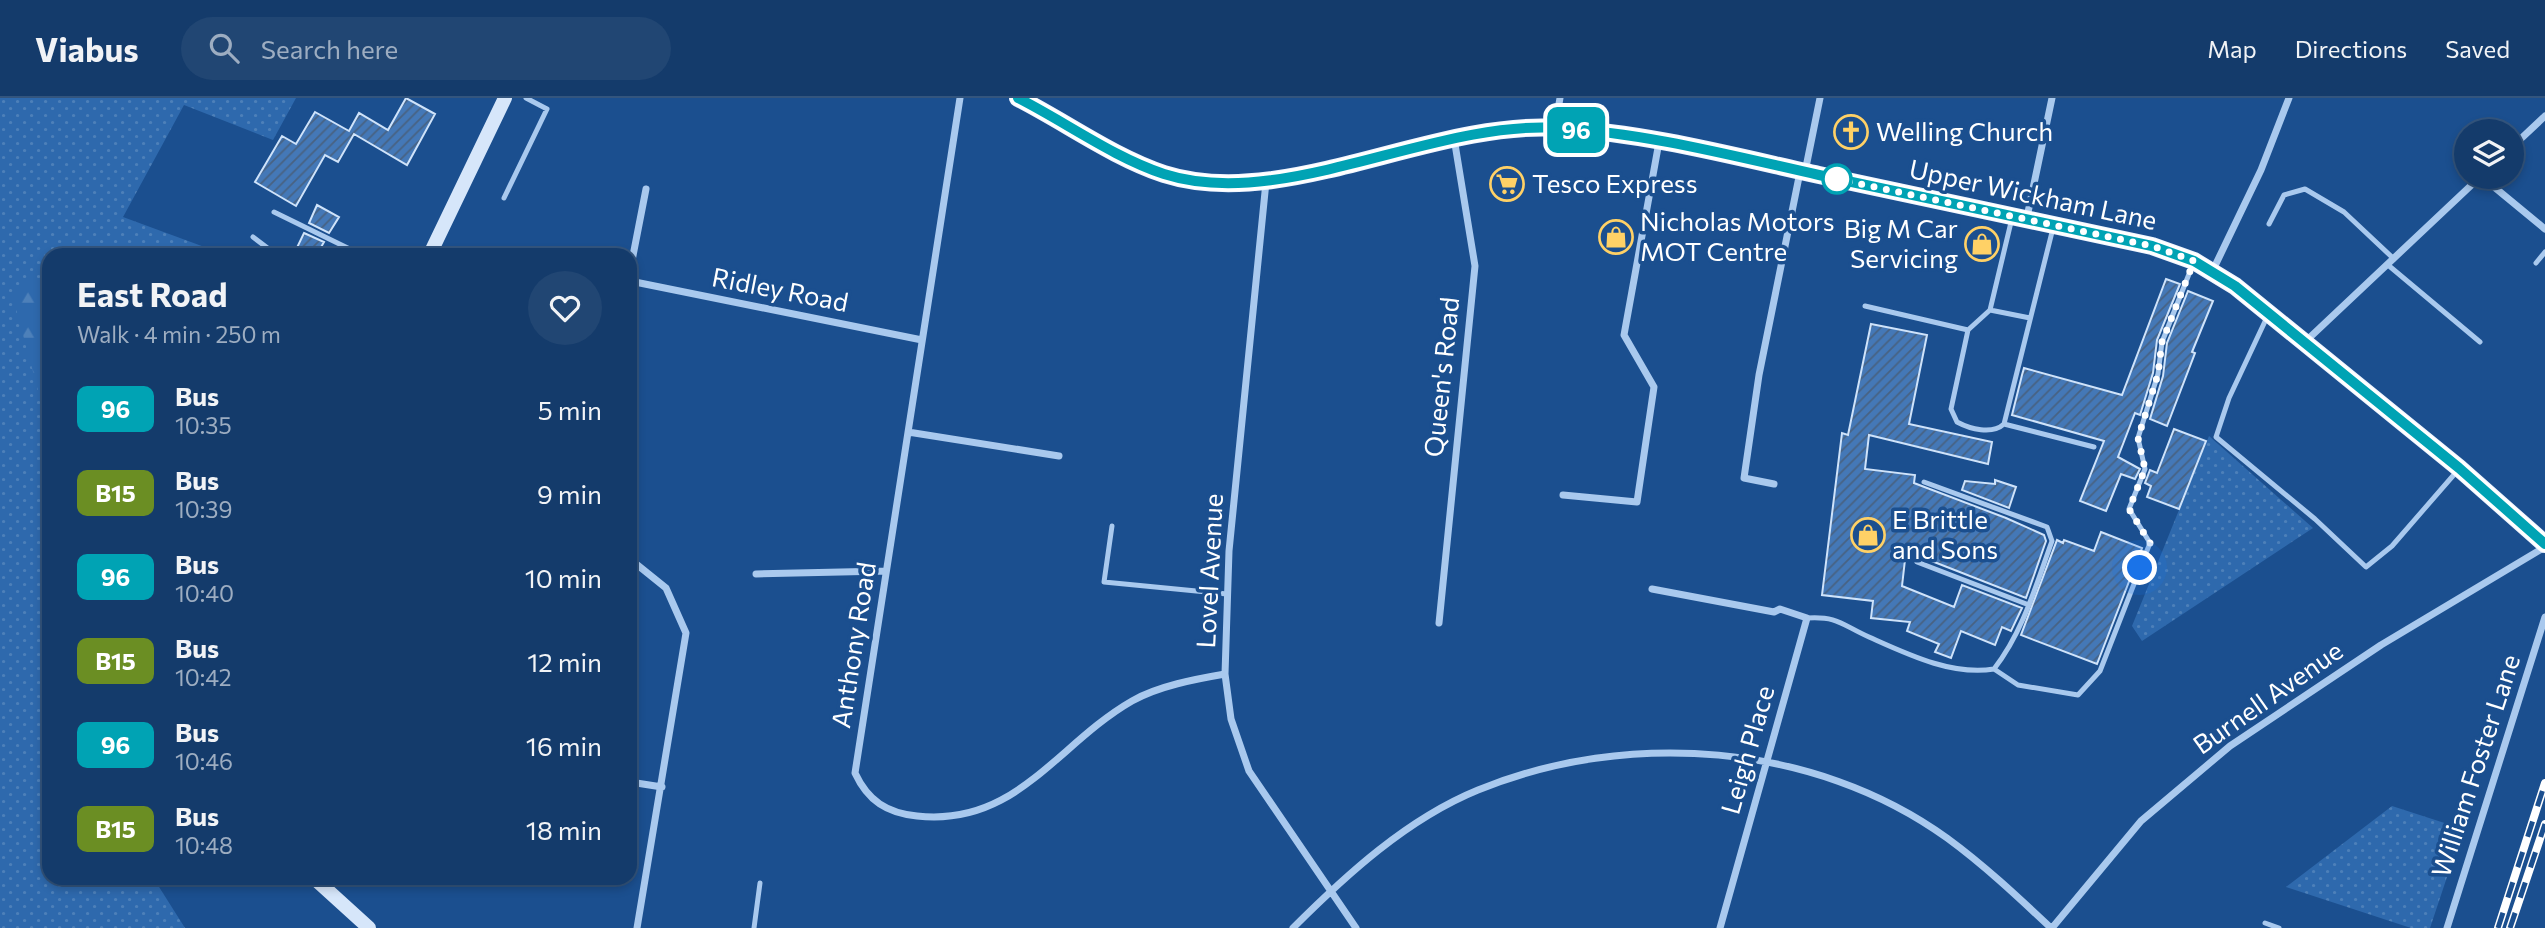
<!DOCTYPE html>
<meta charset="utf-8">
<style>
body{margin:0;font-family:Commissioner,sans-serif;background:#214673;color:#f1f3f6;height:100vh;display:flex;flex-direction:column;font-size:26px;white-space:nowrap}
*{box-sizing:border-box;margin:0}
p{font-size:23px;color:#9dadc1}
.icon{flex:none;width:38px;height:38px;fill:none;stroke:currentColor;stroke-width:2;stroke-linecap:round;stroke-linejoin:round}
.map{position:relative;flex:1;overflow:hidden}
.panel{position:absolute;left:42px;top:150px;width:595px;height:637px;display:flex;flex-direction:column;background:#143b6b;border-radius:21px;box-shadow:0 4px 10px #0003,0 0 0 2px #33557e}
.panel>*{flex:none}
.badge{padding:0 14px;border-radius:10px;font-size:24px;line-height:46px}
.buttons{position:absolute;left:2454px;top:21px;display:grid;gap:14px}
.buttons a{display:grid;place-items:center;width:70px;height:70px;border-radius:50%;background:#143b6b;box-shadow:0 4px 10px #0003,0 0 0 2px #33557e;font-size:35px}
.you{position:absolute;width:35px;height:35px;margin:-18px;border:5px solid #fff;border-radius:50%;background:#1a73e8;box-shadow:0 0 0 10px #1a73e833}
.map>.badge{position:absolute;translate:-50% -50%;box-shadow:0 0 0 4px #fff}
.round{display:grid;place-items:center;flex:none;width:74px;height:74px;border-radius:37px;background:#214673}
.head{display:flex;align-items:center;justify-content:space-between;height:119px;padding:0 35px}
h1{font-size:33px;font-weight:700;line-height:52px}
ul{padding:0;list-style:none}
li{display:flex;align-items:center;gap:21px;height:84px;padding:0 35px}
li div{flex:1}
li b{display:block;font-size:26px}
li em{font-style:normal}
li .badge{min-width:77px;font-weight:700;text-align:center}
header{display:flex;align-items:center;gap:42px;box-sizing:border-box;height:98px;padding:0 35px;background:#143b6b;border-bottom:2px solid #33557e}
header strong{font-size:33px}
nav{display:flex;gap:38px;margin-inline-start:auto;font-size:24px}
.search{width:490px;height:63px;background:#214673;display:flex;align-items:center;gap:18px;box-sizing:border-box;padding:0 24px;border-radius:38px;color:#9dadc1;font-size:26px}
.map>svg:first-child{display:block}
</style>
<header>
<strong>Viabus</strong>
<div class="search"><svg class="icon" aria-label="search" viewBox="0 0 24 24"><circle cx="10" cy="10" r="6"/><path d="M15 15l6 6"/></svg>Search here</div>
<nav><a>Map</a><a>Directions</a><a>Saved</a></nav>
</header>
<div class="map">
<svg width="2545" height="830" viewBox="0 0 2545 830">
<defs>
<pattern id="green-dots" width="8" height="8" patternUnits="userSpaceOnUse" patternTransform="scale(1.75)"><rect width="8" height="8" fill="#2e69ad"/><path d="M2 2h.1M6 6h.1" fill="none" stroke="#4d80b9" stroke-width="1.8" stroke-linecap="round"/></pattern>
<pattern id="forest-firs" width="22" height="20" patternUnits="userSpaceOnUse" patternTransform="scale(1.75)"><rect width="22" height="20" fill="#2e69ad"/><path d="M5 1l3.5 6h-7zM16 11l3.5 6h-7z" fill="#4d80b9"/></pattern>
<pattern id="building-hatch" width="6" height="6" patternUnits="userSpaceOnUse" patternTransform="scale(1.75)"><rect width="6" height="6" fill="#4478b7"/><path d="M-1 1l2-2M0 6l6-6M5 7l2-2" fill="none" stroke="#486282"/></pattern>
</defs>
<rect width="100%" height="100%" fill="#1b4f8f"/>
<path fill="url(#green-dots)" d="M 0,0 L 296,0 L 273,42 L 184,7 L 123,119 L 218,154 L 217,157 L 49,158 L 49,780 L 154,781 L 185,830 L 0,830 Z
M 2209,338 L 2313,430 L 2142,543 L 2132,528 Z
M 2392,708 L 2463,731 L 2430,830 L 2411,830 L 2286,789 Z"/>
<path fill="url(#forest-firs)" d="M 34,175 L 49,198 L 49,333 L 12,196 Z"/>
<path fill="url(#building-hatch)" stroke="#cfe3fa" stroke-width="2" d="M 406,0 L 435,16 L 407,67 L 354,36 L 338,64 L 325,57 L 296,108 L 255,84 L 282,38 L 296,46 L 315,14 L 349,33 L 359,15 L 388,32 Z
M 317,107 L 339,119 L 329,135 L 309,125 Z
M 304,135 L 324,144 L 316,158 L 293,158 Z
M 2166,181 L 2180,186 L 2157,242 L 2153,275 L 2140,317 L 2135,315 L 2118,359 L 2140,371 L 2135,381 L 2121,376 L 2106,413 L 2080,403 L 2104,343 L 2012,317 L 2022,277 L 2024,270 L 2122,297 Z
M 2188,193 L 2213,203 L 2192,254 L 2195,255 L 2167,328 L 2150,321 L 2163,278 L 2167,245 Z
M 1871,226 L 1927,237 L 1909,326 L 1992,344 L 1988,366 L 1869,337 L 1865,371 L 1915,377 L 1914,385 L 2006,420 L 2044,437 L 2046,443 L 2026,500 L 1906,453 L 1902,488 L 1954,509 L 1962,487 L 2022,510 L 2011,533 L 2002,529 L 1995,547 L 1961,533 L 1951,560 L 1935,554 L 1939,546 L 1907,533 L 1910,524 L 1871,520 L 1873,503 L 1822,497 L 1842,335 L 1848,337 Z
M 2174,331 L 2206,343 L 2179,411 L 2147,399 L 2151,388 L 2145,385 L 2150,372 L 2157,375 Z
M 1995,382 L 2016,389 L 2009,410 L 1962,392 L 1965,383 L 1995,386 Z
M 2101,434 L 2142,450 L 2097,566 L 2021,537 L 2057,442 L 2063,445 L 2064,442 L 2094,453 Z"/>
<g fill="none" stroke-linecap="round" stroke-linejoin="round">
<path stroke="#a9c9ee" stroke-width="5" d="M 504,100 L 547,11 L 526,0
M 274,114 L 364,158
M 2269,126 L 2284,97 L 2305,91 L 2344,114 L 2394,161
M 253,139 L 278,158
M 2536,165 L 2545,154
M 2388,167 L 2480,244
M 1865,208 L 1968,232
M 1990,212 L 2012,120
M 2268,217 L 2229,300 L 2216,339 L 2315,421 L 2366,469 L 2392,448 L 2458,372
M 2030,220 L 1990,212 L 1968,232 L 1951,311 L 1957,324 C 1970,331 1992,337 2004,326 L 2053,130
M 2004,326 L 2094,349
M 1924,384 L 2047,429 L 2052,443 C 2036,487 2023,534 1994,571
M 1112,428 L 1104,484 L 1227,496
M 1917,464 L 2029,507
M 1807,520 C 1838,518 1842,527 1869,539 C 1907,556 1952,578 1994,571 L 2018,587 L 2078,597 L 2100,573 L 2150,445 L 2129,411 L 2145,371 L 2138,340 L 2158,276 L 2162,244 L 2193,166
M 2265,825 L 2279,830
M 754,830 L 760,785"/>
<path stroke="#a9c9ee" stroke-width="7" d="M 960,0 L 855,675 C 868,703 887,715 917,718 C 1016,729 1057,646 1132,603 C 1158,588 1196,581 1225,576
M 1555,29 L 1560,0
M 2511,50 L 2545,18
M 1805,74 L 1820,0
M 2482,79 L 2545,131
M 1266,84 L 1229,453 L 1225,576 L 1231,621 L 1249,673 L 1356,830
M 2027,119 L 2052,0
M 2213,172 L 2261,72 L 2289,0
M 630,173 L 646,91
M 630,183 L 922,242
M 2306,243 L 2480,79
M 908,334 L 1059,358
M 1774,386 L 1744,380 L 1759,277 L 1800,74
M 1563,397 L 1637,404 L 1654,289 L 1624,237 L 1659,44
M 630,461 L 666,490 L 686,535 L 637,830
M 756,476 L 886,473
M 1652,491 L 1774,514 L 1780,511 L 1807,520 L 1720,830
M 1439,525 L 1475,168 L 1454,40
M 630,684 L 662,689
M 1293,830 C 1346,777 1407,721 1478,692 C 1627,631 1814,644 1947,740 C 1984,767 2018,799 2051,830
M 2052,830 L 2141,723 L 2230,648 L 2381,547 L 2545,449
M 2447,830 L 2545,519"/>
<path stroke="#d6e6fa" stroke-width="14" d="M 429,158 L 505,0
M 314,780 L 369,830"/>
<path stroke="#f0f6ff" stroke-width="18" d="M 1018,0 C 1067,25 1113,59 1164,76 C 1283,114 1431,22 1558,30 C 1646,35 1733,58 1819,77 C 1930,101 2041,124 2152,148 L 2194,163 L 2235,188 L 2459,370 L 2545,446"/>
<g stroke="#fff" stroke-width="8">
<path id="rail" d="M 2498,830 L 2545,685
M 2510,830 L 2545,726"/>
</g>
<use href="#rail" stroke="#1b4f8f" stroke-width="5" stroke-dasharray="16" stroke-linecap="butt"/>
</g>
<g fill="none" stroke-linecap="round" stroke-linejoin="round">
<g stroke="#fff" stroke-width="16">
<path id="line" d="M 1018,0 C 1067,25 1113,59 1164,76 C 1282,114 1432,22 1558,30 C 1646,35 1733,58 1819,77 C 1930,101 2041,124 2152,148 L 2194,163 L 2235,188 L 2459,370 L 2545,446"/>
</g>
<use href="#line" stroke="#00a3b4" stroke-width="10"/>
<path stroke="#fff" stroke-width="7" stroke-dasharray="0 12.6" d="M 1837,81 L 2152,148 L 2194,163 L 2162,244 L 2158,276 L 2138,340 L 2145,371 L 2129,411 L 2150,445 L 2140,470"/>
</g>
<defs>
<g id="church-ring" transform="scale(1.75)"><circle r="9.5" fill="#1b4f8f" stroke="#ffd166" stroke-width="1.5"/><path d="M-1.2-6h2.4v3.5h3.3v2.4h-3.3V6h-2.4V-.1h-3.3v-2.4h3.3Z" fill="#ffd166"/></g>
<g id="supermarket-ring" transform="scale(1.75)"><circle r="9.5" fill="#1b4f8f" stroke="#ffd166" stroke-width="1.5"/><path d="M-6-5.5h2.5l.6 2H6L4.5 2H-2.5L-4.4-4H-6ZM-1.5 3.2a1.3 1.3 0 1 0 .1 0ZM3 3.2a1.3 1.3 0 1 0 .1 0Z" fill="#ffd166"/></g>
<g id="shop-ring" transform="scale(1.75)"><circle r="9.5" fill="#1b4f8f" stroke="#ffd166" stroke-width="1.5"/><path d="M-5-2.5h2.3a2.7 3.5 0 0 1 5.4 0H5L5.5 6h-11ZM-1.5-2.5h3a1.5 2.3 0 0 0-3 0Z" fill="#ffd166"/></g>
</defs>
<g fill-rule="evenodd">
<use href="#church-ring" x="1851" y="34"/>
<use href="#supermarket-ring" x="1507" y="86"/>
<use href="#shop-ring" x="1616" y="139"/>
<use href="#shop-ring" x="1982" y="146"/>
<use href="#shop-ring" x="1868" y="437"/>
</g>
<circle fill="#fff" stroke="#00a3b4" stroke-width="3.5" cx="1837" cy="81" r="14"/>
<g text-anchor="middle" stroke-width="7" stroke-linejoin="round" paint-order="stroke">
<g font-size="26" fill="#fff" stroke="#1b4f8f" text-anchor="start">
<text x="1876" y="43">Welling Church</text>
<text x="1532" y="95">Tesco Express</text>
<text x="1640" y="133">Nicholas Motors<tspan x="1640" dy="30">MOT Centre</tspan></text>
<text x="1958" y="140" text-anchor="end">Big M Car<tspan x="1958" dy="30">Servicing</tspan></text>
<text x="1892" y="431">E Brittle<tspan x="1892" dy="30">and Sons</tspan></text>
</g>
<g font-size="26" fill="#fff" stroke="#1b4f8f">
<text transform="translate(2033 97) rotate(12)" y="9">Upper Wickham Lane</text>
<text transform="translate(780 192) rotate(11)" y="9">Ridley Road</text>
<text transform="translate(1442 279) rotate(-84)" y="9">Queen's Road</text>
<text transform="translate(1210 473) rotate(-87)" y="9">Lovel Avenue</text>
<text transform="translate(854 547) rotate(-81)" y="9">Anthony Road</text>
<text transform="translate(2268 600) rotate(-35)" y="9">Burnell Avenue</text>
<text transform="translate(1748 652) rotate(-74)" y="9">Leigh Place</text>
<text transform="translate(2476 668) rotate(-72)" y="9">William Foster Lane</text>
</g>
</g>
</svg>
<div class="buttons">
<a><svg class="icon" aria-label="layers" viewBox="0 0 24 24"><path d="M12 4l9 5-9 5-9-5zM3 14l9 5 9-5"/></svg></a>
</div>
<div class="you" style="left:2140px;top:470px"></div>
<b class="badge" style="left:1576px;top:32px;background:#00a3b4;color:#fff">96</b>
<section class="panel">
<div class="head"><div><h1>East Road</h1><p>Walk · 4 min · 250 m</p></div><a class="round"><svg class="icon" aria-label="heart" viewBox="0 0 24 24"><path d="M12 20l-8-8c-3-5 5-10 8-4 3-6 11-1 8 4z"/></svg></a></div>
<ul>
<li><span class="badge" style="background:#00a3b4;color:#fff">96</span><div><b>Bus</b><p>10:35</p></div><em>5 min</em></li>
<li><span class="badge" style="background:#6b8e23;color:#fff">B15</span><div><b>Bus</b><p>10:39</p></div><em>9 min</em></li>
<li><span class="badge" style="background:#00a3b4;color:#fff">96</span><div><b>Bus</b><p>10:40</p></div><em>10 min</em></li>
<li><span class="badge" style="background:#6b8e23;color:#fff">B15</span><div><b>Bus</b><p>10:42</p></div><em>12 min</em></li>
<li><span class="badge" style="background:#00a3b4;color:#fff">96</span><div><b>Bus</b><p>10:46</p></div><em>16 min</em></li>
<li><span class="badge" style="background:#6b8e23;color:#fff">B15</span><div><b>Bus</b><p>10:48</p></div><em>18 min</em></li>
</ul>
</section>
</div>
